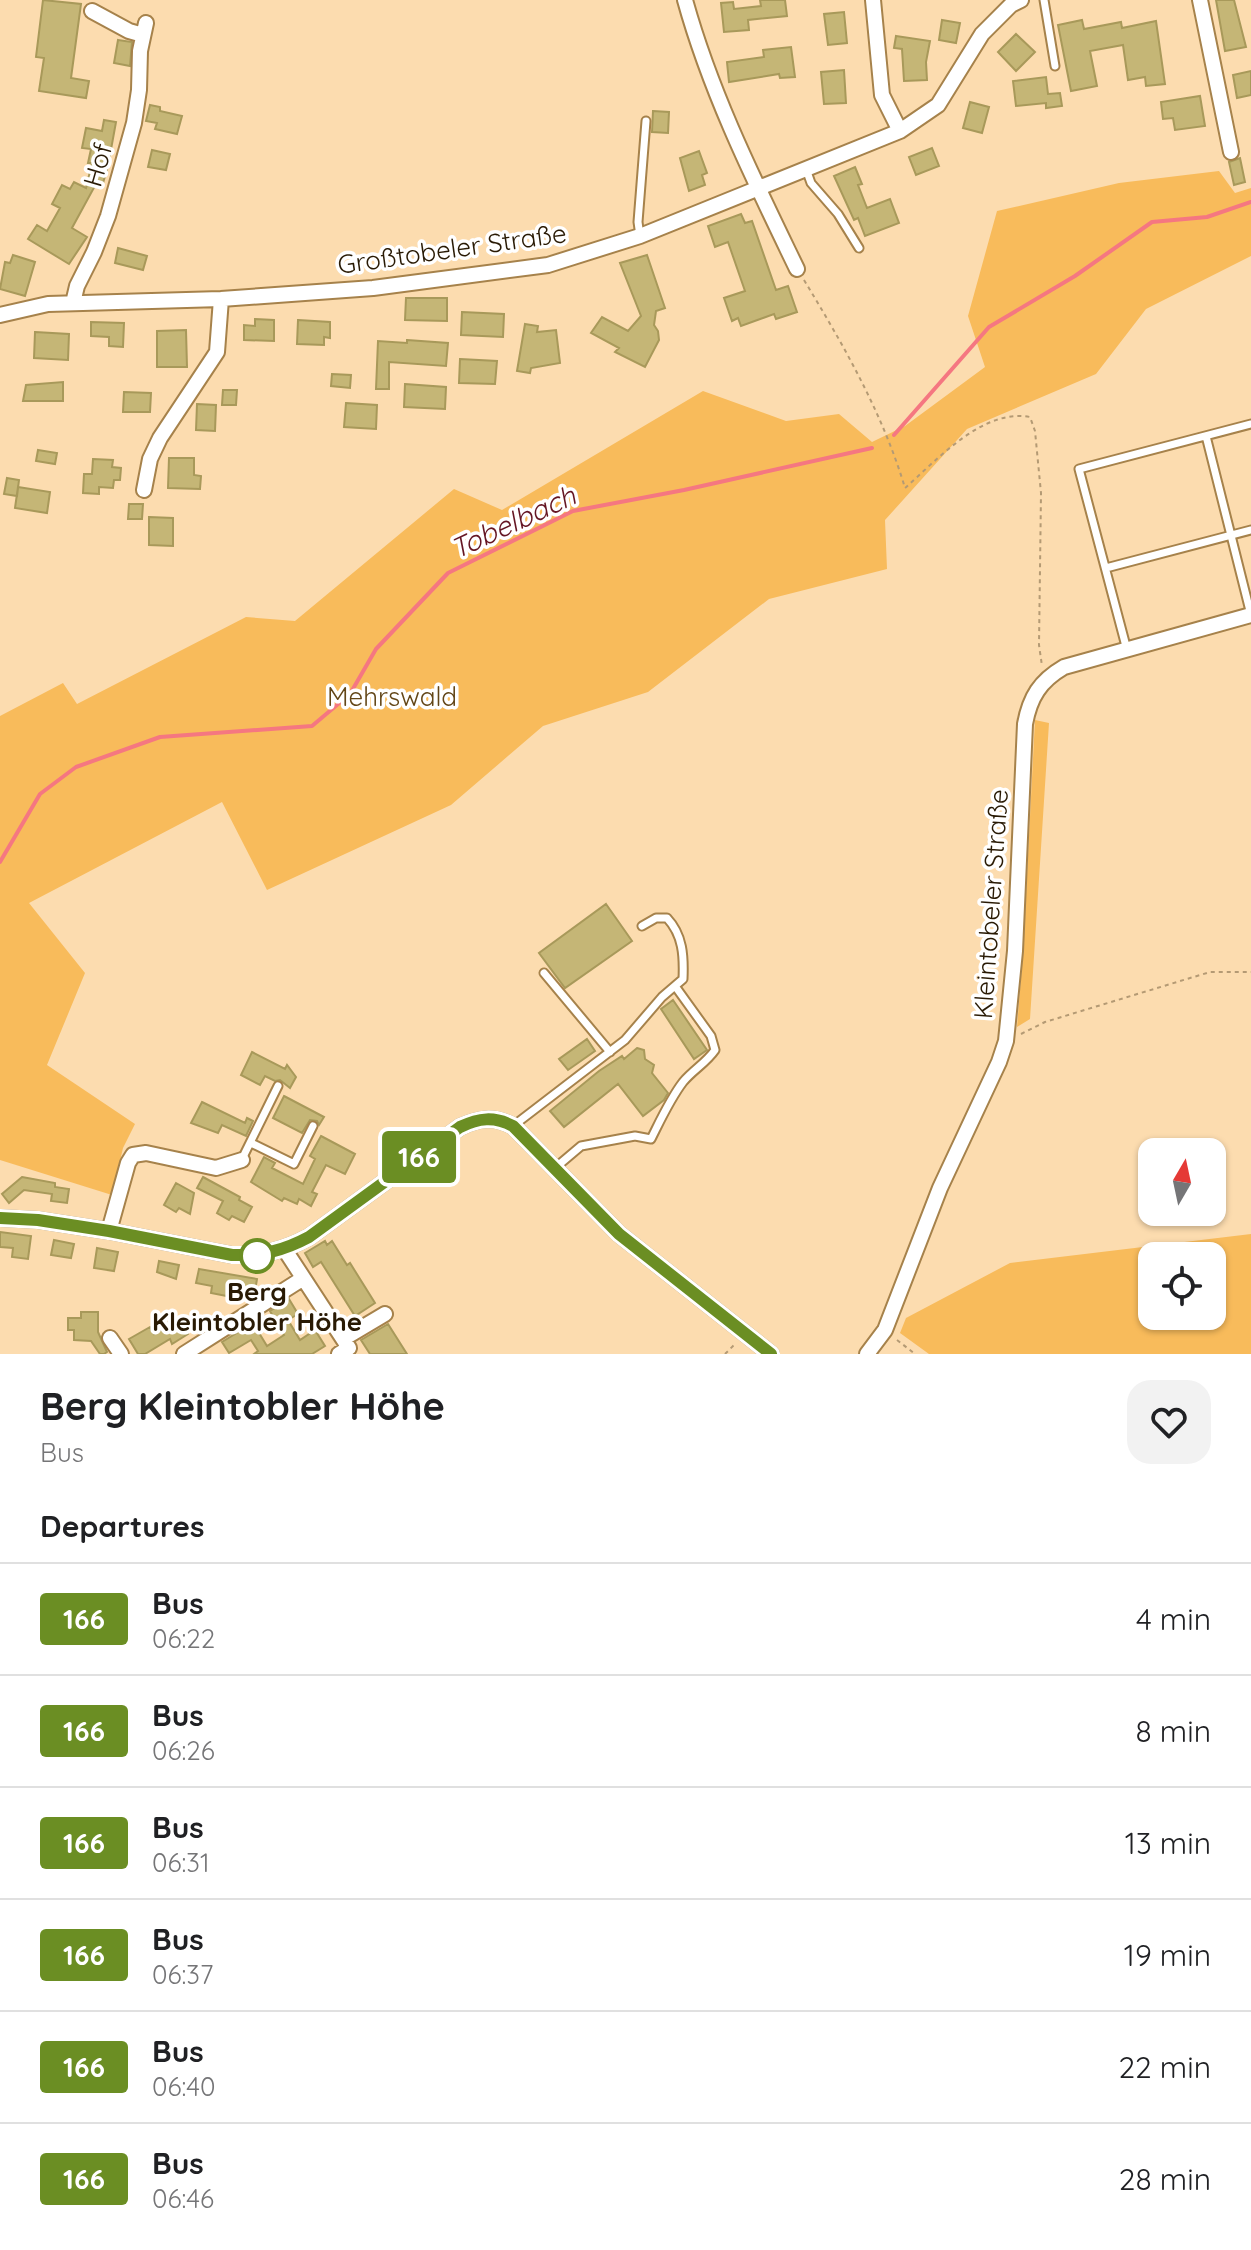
<!DOCTYPE html>
<meta charset="utf-8">
<style>
body{margin:0;font-family:Quicksand,sans-serif;background:#f2f2f2;color:#202124;height:100vh;display:flex;flex-direction:column;font-size:30px;white-space:nowrap}
*{box-sizing:border-box;margin:0}
p{font-size:26px;color:#757577}
.icon{flex:none;width:44px;height:44px;fill:none;stroke:currentColor;stroke-width:2;stroke-linecap:round;stroke-linejoin:round}
.map{position:relative;height:1354px;overflow:hidden}
.drawer{display:flex;flex-direction:column;background:#fff;flex:1}
.drawer>*{flex:none}
.badge{padding:0 16px;border-radius:6px;font-size:28px;line-height:52px}
.needle{width:52px;rotate:9deg}
.tools{position:absolute;left:1138px;top:1138px;display:grid;gap:16px}
.tools a{display:grid;place-items:center;width:88px;height:88px;border-radius:16px;background:#fff;box-shadow:0 2px 6px #0004;font-size:40px}
.map>.badge{position:absolute;translate:-50% -50%;box-shadow:0 0 0 4px #fff}
h2{padding:0 40px;font-size:30px;line-height:72px}
.round{display:grid;place-items:center;flex:none;width:84px;height:84px;border-radius:24px;background:#f2f2f2}
.summary{display:flex;align-items:center;justify-content:space-between;height:136px;padding:0 40px}
h1{font-size:38px;font-weight:700;line-height:60px}
ul{padding:0;list-style:none}
li{display:flex;align-items:center;gap:24px;height:112px;padding:0 40px;border-top:2px solid #e0e0e0}
li div{flex:1}
li b{display:block;font-size:30px}
li em{font-style:normal}
li .badge{min-width:88px;font-weight:700;text-align:center}
.map>svg:first-child{display:block}
</style>
<div class="map">
<svg width="1251" height="1354" viewBox="0 0 1251 1354">
<rect width="100%" height="100%" fill="#fcdcaf"/>
<path fill="#f8bb5b" fill-rule="evenodd" d="M 1219,171 L 1235,193 L 1251,188 L 1251,256 L 1146,309 L 1096,374 L 967,429 L 885,520 L 887,569 L 769,599 L 648,692 L 543,726 L 451,805 L 267,890 L 222,802 L 29,903 L 85,973 L 47,1065 L 135,1124 L 123,1148 L 112,1195 L 0,1160 L 0,716 L 63,683 L 77,704 L 246,617 L 295,621 L 454,489 L 502,510 L 703,391 L 786,421 L 839,414 L 872,442 L 905,426 L 985,367 L 968,316 L 997,211 L 1119,183 Z
M 1035,720 L 1049,723 L 1030,1019 L 1017,1027 L 1023,952 Z
M 1251,1234 L 1251,1354 L 929,1354 L 900,1333 L 906,1318 L 1010,1263 ZM 1212,1256 L 1212,1316 L 1152,1316 L 1152,1256 Z"/>
<g fill="none" stroke-linecap="round" stroke-linejoin="round">
<path stroke="#f57781" stroke-width="4" d="M 894,435 L 989,327 L 1075,276 L 1152,222 L 1207,217 L 1251,202
M 0,862 L 40,794 L 76,767 L 160,737 L 312,726 L 350,694 L 376,649 L 448,573 L 573,511 L 684,490 L 872,448"/>
</g>
<path fill="#c5b676" stroke="#a8995a" stroke-width="2" d="M 43,0 L 81,4 L 71,78 L 89,81 L 86,98 L 39,91 L 44,58 L 36,57 Z
M 760,0 L 785,0 L 787,16 L 748,20 L 749,30 L 724,32 L 721,3 L 733,2 L 734,9 L 761,6 Z
M 1216,0 L 1234,0 L 1246,47 L 1225,51 Z
M 844,12 L 847,43 L 828,45 L 824,14 Z
M 942,20 L 960,23 L 956,43 L 939,40 Z
M 1082,20 L 1084,29 L 1121,22 L 1122,28 L 1156,21 L 1165,84 L 1146,86 L 1145,77 L 1128,80 L 1123,45 L 1090,51 L 1097,86 L 1071,91 L 1058,25 Z
M 1016,34 L 1035,52 L 1016,71 L 998,52 Z
M 896,36 L 930,41 L 926,62 L 927,80 L 904,81 L 902,49 L 894,48 Z
M 118,40 L 132,42 L 130,66 L 114,63 Z
M 791,47 L 795,77 L 780,78 L 779,74 L 729,82 L 727,62 L 764,57 L 763,50 Z
M 844,70 L 846,103 L 824,104 L 821,72 Z
M 1251,71 L 1251,95 L 1237,98 L 1233,75 Z
M 1046,77 L 1048,94 L 1060,93 L 1062,106 L 1046,108 L 1046,103 L 1016,106 L 1013,81 Z
M 1200,96 L 1205,126 L 1175,130 L 1173,118 L 1163,119 L 1161,102 Z
M 970,102 L 989,107 L 982,133 L 963,128 Z
M 150,105 L 160,107 L 160,111 L 182,116 L 177,134 L 155,129 L 157,123 L 146,121 Z
M 653,111 L 669,112 L 668,133 L 652,132 Z
M 104,120 L 116,122 L 108,166 L 103,183 L 97,182 L 72,228 L 87,237 L 69,264 L 28,239 L 37,225 L 47,231 L 60,208 L 52,204 L 62,185 L 70,189 L 74,182 L 86,188 L 92,163 L 88,163 L 91,149 L 82,148 L 86,128 L 102,131 Z
M 932,148 L 939,166 L 916,175 L 909,157 Z
M 152,150 L 170,154 L 166,170 L 148,167 Z
M 699,151 L 707,173 L 702,175 L 705,185 L 689,191 L 680,158 Z
M 1240,158 L 1245,182 L 1234,185 L 1229,162 Z
M 855,167 L 862,184 L 858,185 L 867,208 L 890,199 L 899,223 L 865,236 L 858,218 L 854,220 L 834,176 Z
M 741,214 L 745,223 L 752,221 L 776,290 L 788,286 L 797,312 L 776,319 L 774,314 L 741,326 L 738,318 L 732,321 L 724,298 L 745,291 L 728,242 L 715,247 L 708,226 Z
M 118,248 L 147,256 L 143,270 L 115,263 Z
M 13,255 L 35,262 L 25,296 L 0,289 L 5,262 L 10,263 Z
M 647,255 L 665,308 L 656,311 L 654,325 L 658,331 L 659,340 L 645,367 L 615,352 L 619,348 L 591,333 L 602,317 L 628,331 L 641,316 L 620,263 Z
M 406,298 L 447,298 L 447,321 L 405,320 Z
M 462,312 L 504,314 L 503,337 L 461,335 Z
M 255,319 L 274,320 L 274,341 L 244,340 L 244,325 L 255,326 Z
M 298,320 L 330,322 L 330,338 L 324,337 L 324,345 L 297,344 Z
M 91,322 L 124,323 L 123,347 L 109,346 L 109,337 L 91,336 Z
M 525,324 L 538,326 L 537,332 L 556,330 L 560,363 L 531,368 L 530,373 L 517,371 Z
M 186,330 L 187,367 L 157,367 L 157,331 Z
M 35,332 L 69,334 L 68,360 L 34,358 Z
M 407,340 L 448,343 L 446,366 L 389,362 L 389,389 L 376,389 L 378,341 L 407,343 Z
M 460,359 L 497,361 L 495,384 L 459,383 Z
M 332,374 L 351,375 L 350,388 L 331,386 Z
M 63,382 L 63,401 L 23,401 L 26,385 Z
M 405,384 L 446,387 L 445,409 L 404,407 Z
M 223,390 L 237,390 L 236,405 L 222,405 Z
M 124,392 L 151,393 L 150,412 L 123,412 Z
M 346,403 L 377,405 L 376,429 L 344,427 Z
M 197,404 L 216,405 L 215,431 L 196,430 Z
M 38,450 L 57,453 L 55,464 L 36,461 Z
M 169,458 L 194,458 L 194,475 L 201,476 L 200,489 L 168,488 Z
M 93,459 L 113,460 L 112,467 L 121,468 L 120,480 L 114,480 L 113,488 L 99,487 L 99,494 L 83,493 L 84,474 L 92,474 Z
M 7,478 L 19,480 L 17,496 L 4,494 Z
M 18,487 L 50,492 L 47,513 L 15,508 Z
M 129,504 L 143,504 L 142,519 L 128,519 Z
M 149,517 L 173,518 L 173,546 L 149,545 Z
M 606,904 L 632,941 L 565,988 L 539,953 Z
M 673,1000 L 707,1050 L 694,1059 L 661,1009 Z
M 587,1039 L 595,1051 L 568,1070 L 559,1059 Z
M 637,1048 L 644,1050 L 645,1059 L 654,1065 L 652,1073 L 668,1093 L 664,1100 L 643,1116 L 618,1084 L 564,1127 L 550,1111 L 599,1071 L 622,1056 L 624,1059 Z
M 252,1052 L 285,1069 L 287,1065 L 296,1077 L 290,1088 L 280,1080 L 275,1081 L 265,1076 L 260,1085 L 241,1075 Z
M 284,1096 L 324,1117 L 319,1125 L 317,1121 L 310,1120 L 302,1133 L 273,1118 Z
M 202,1102 L 245,1123 L 247,1118 L 253,1121 L 246,1136 L 222,1125 L 218,1133 L 191,1123 Z
M 321,1136 L 355,1154 L 345,1174 L 326,1165 L 312,1192 L 317,1194 L 311,1206 L 299,1199 L 297,1204 L 284,1198 L 282,1201 L 251,1182 L 264,1157 L 275,1163 L 272,1168 L 303,1184 L 315,1159 L 310,1156 Z
M 22,1177 L 55,1183 L 55,1187 L 69,1189 L 67,1203 L 51,1201 L 52,1194 L 24,1190 L 9,1203 L 2,1194 Z
M 203,1177 L 240,1197 L 239,1200 L 252,1207 L 244,1222 L 232,1216 L 229,1220 L 217,1213 L 223,1201 L 197,1188 Z
M 176,1183 L 194,1193 L 190,1214 L 179,1208 L 176,1212 L 164,1205 Z
M 0,1232 L 31,1236 L 28,1259 L 12,1257 L 13,1248 L 0,1247 Z
M 54,1240 L 74,1244 L 71,1258 L 51,1255 Z
M 325,1241 L 327,1245 L 332,1241 L 347,1265 L 350,1263 L 375,1303 L 355,1316 L 321,1262 L 313,1267 L 305,1253 Z
M 97,1248 L 118,1252 L 114,1271 L 94,1268 Z
M 159,1261 L 179,1265 L 176,1279 L 157,1272 Z
M 199,1269 L 257,1279 L 255,1291 L 241,1288 L 237,1298 L 211,1293 L 212,1286 L 196,1283 Z
M 289,1299 L 298,1314 L 288,1320 L 300,1340 L 315,1330 L 325,1346 L 312,1354 L 254,1354 L 258,1351 L 251,1340 L 229,1353 L 222,1342 L 253,1323 L 267,1346 L 284,1335 L 270,1311 Z
M 81,1312 L 98,1312 L 98,1332 L 107,1352 L 104,1354 L 100,1354 L 91,1341 L 74,1340 L 74,1330 L 68,1330 L 68,1318 L 81,1318 Z
M 179,1318 L 188,1334 L 172,1344 L 170,1339 L 145,1354 L 138,1354 L 129,1339 L 150,1327 L 154,1334 L 168,1325 L 169,1320 L 173,1322 Z
M 388,1324 L 407,1354 L 370,1354 L 361,1340 Z"/>
<g fill="none" stroke-linecap="round" stroke-linejoin="round">
<g stroke="#a6824b" stroke-width="11">
<path id="lane" d="M 1044,0 L 1055,66
M 806,169 L 811,183 L 838,214 L 859,248
M 640,236 L 638,222 L 646,121
M 1206,436 L 1251,615
M 1106,568 L 1251,530
M 1127,650 L 1079,469 L 1251,424
M 544,973 L 610,1052
M 513,1126 L 625,1040 L 662,997 L 683,979 C 684,956 683,935 667,918 L 656,918 L 642,926
M 251,1143 L 294,1164 L 313,1126
M 242,1159 L 278,1086
M 555,1168 L 581,1146 L 635,1136 L 651,1139 C 661,1119 670,1099 683,1082 C 693,1070 706,1063 715,1050 L 711,1036 L 675,986"/>
</g>
<g stroke="#a6824b" stroke-width="18">
<path id="street" d="M 685,0 C 711,94 755,182 797,269
M 873,0 L 882,95 L 900,131
M 1200,0 L 1231,152
M 92,11 L 129,31 L 143,35
M 73,303 L 77,286 L 94,252 L 108,216 L 134,123 L 139,90 L 140,51 L 146,23
M 0,315 L 48,304 L 221,299 L 373,288 L 548,265 L 640,236 L 900,131 L 938,105 L 982,34 L 1011,5 L 1021,0
M 144,490 L 150,459 L 160,438 L 217,352 L 221,299
M 0,1218 L 38,1220 L 109,1231 L 232,1255 C 261,1256 283,1251 309,1237 L 460,1127 C 479,1118 494,1116 513,1126 L 619,1234 L 771,1354
M 109,1231 L 128,1163 L 133,1155 L 146,1153 L 216,1168 L 242,1160
M 285,1250 L 349,1348 L 339,1354
M 110,1338 L 121,1354
M 343,1339 L 385,1314
M 184,1354 L 302,1279
M 867,1354 L 885,1330 L 940,1188 L 999,1062 L 1006,1041 L 1015,951 L 1025,724 C 1030,697 1040,681 1064,667 L 1251,615"/>
</g>
<path stroke="#b49a74" stroke-width="2" stroke-dasharray="4 4" stroke-linecap="butt" d="M 804,280 C 844,346 883,414 905,488 C 937,460 983,408 1030,417 L 1035,431 L 1041,493 L 1039,645 L 1042,666
M 1021,1034 L 1045,1022 L 1210,972 L 1251,972
M 897,1340 L 915,1354
M 725,1354 L 735,1344"/>
<use href="#lane" stroke="#fff" stroke-width="7"/>
<use href="#street" stroke="#fff" stroke-width="14"/>
</g>
<g fill="none" stroke-linecap="round" stroke-linejoin="round">
<g stroke="#fff" stroke-width="18">
<path id="line" d="M 0,1218 L 38,1220 L 109,1231 L 232,1255 C 261,1256 283,1251 309,1237 L 460,1127 C 479,1118 494,1116 513,1126 L 619,1234 L 771,1354"/>
</g>
<use href="#line" stroke="#6b8e23" stroke-width="12"/>
</g>
<circle fill="#fff" stroke="#6b8e23" stroke-width="4" cx="257" cy="1256" r="16"/>
<g text-anchor="middle" stroke-width="7" stroke-linejoin="round" paint-order="stroke">
<g font-size="26" fill="#291a04" stroke="#fff">
<text transform="translate(98 165) rotate(-74)" y="9">Hof</text>
<text transform="translate(452 249) rotate(-8)" y="9">Großtobeler Straße</text>
<text transform="translate(991 904) rotate(-86)" y="9">Kleintobeler Straße</text>
</g>
<g font-size="26" fill="#634617" stroke="#fff">
<text x="392" y="706">Mehrswald</text>
</g>
<g font-size="26" font-weight="bold" fill="#291a04" stroke="#fff">
<text x="257" y="1301">Berg<tspan x="257" dy="30">Kleintobler Höhe</tspan></text>
</g>
<g font-size="28" font-style="italic" fill="#651623" stroke="#fff">
<text transform="translate(513 522) rotate(-25)" y="10">Tobelbach</text>
</g>
</g>
</svg>
<div class="tools">
<a><svg class="needle" viewBox="-14 -14 28 28"><path d="M0-13l5 13h-10z" fill="#e53935"/><path d="M0 13l5-13h-10z" fill="#757577"/></svg></a>
<a><svg class="icon" aria-label="locate" viewBox="0 0 24 24"><circle cx="12" cy="12" r="6"/><path d="M12 2v4M12 18v4M2 12h4M18 12h4"/></svg></a>
</div>
<b class="badge" style="left:419px;top:1157px;background:#6b8e23;color:#fff">166</b>
</div>
<section class="drawer">
<div class="summary"><div><h1>Berg Kleintobler Höhe</h1><p>Bus</p></div><a class="round"><svg class="icon" aria-label="heart" viewBox="0 0 24 24"><path d="M12 20l-8-8c-3-5 5-10 8-4 3-6 11-1 8 4z"/></svg></a></div>
<h2>Departures</h2>
<ul>
<li><span class="badge" style="background:#6b8e23;color:#fff">166</span><div><b>Bus</b><p>06:22</p></div><em>4 min</em></li>
<li><span class="badge" style="background:#6b8e23;color:#fff">166</span><div><b>Bus</b><p>06:26</p></div><em>8 min</em></li>
<li><span class="badge" style="background:#6b8e23;color:#fff">166</span><div><b>Bus</b><p>06:31</p></div><em>13 min</em></li>
<li><span class="badge" style="background:#6b8e23;color:#fff">166</span><div><b>Bus</b><p>06:37</p></div><em>19 min</em></li>
<li><span class="badge" style="background:#6b8e23;color:#fff">166</span><div><b>Bus</b><p>06:40</p></div><em>22 min</em></li>
<li><span class="badge" style="background:#6b8e23;color:#fff">166</span><div><b>Bus</b><p>06:46</p></div><em>28 min</em></li>
</ul>
</section>
